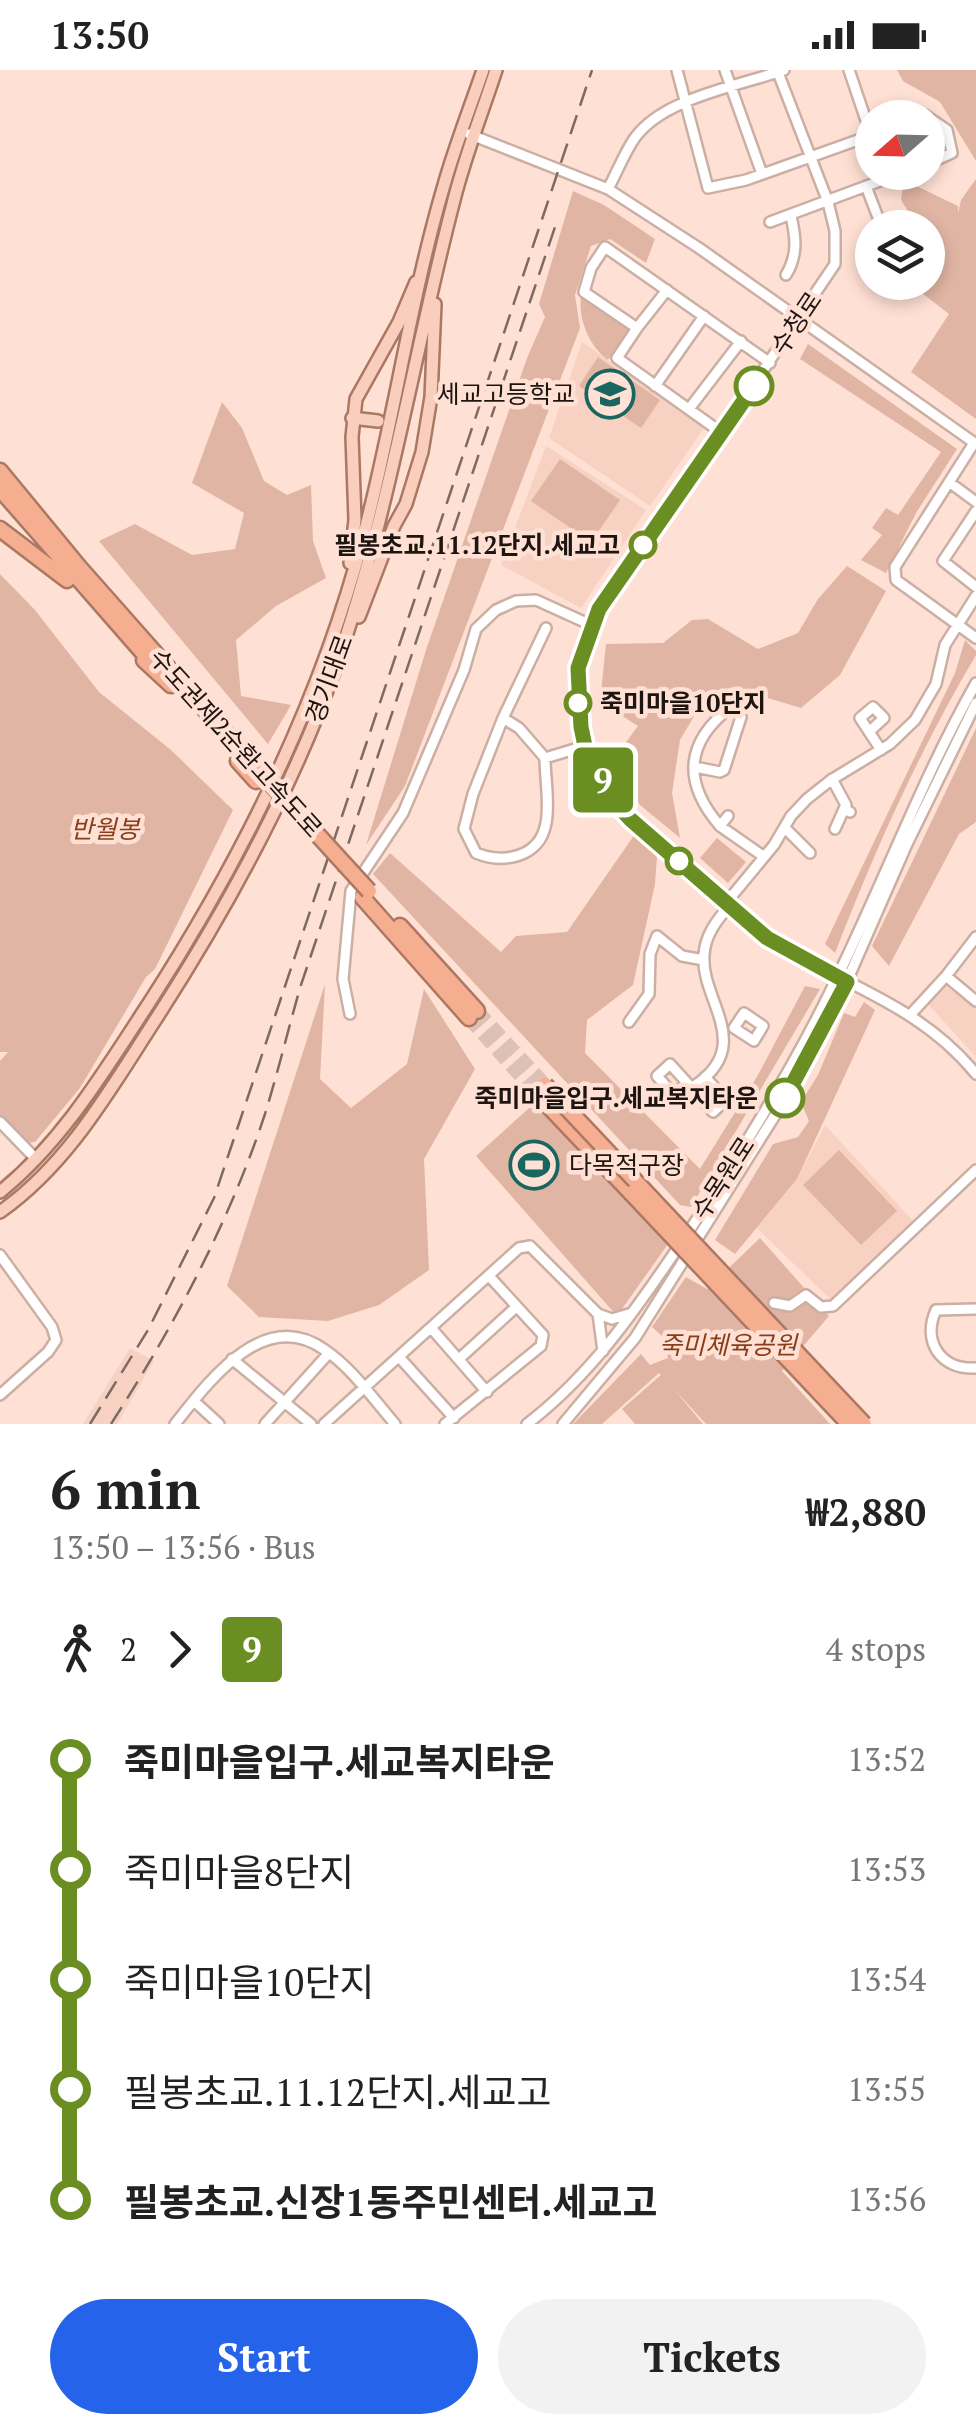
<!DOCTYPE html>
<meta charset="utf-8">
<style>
body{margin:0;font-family:"PT Serif","Noto Sans KR",serif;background:#f2f2f2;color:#222;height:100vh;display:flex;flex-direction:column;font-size:38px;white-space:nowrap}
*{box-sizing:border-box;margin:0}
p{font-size:32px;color:#767676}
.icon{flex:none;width:55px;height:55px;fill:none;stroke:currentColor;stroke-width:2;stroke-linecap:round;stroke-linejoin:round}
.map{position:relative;height:1354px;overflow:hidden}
.details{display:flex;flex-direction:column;background:#fff;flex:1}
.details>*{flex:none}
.badge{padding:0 20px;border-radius:8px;font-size:35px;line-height:65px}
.needle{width:65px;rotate:250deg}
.buttons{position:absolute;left:855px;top:30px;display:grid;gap:20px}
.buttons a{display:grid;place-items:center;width:90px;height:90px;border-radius:50%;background:#fff;box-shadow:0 5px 15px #0003;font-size:50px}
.map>.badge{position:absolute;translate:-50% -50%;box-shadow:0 0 0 5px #fff}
.legs{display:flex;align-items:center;gap:15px;height:110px;padding:0 50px;font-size:32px}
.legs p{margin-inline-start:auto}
.summary{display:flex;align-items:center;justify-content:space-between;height:170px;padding:0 50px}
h1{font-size:55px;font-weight:700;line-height:75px}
.cta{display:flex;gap:20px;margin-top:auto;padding:20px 50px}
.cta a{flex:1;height:115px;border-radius:60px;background:#2563eb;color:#fff;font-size:40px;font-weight:700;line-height:115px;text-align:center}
.cta a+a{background:#f2f2f2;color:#222}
ul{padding:0 50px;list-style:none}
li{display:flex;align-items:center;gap:35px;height:110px;font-size:38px}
li i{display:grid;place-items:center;width:15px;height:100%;margin:0 12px;background:currentColor}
li i::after{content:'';width:25px;height:25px;margin:-12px;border:8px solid;border-radius:50%;background:#fff}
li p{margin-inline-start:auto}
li:first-child i{background:linear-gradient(#0000 50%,currentColor 0)}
li:last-child i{background:linear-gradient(currentColor 50%,#0000 0)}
.status{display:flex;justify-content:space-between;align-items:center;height:70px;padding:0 50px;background:#fff;direction:ltr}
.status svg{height:28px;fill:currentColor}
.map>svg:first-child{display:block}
</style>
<div class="status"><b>13:50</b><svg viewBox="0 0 49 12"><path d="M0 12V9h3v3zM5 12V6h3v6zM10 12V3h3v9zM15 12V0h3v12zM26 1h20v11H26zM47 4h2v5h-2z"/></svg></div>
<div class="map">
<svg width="976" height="1354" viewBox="0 0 976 1354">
<rect width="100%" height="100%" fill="#ffe0d4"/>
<path fill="#f7d1c1" d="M 582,272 L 704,358 L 650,436 L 549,368 Z
M 546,376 L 646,440 L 581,538 L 501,495 Z
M 943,914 L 976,939 L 976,987 L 926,932 Z
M 825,1055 L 913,1151 L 832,1231 L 757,1158 L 797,1109 Z
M 130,1278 L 154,1291 L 117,1354 L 83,1354 Z"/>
<path fill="#e1b5a3" d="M 897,0 L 976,0 L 976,91 L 940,32 L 903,11 Z
M 976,109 L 976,349 L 911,302 L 949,244 L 909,213 L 928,212 L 928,158 L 918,157 L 901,130 L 904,110 L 958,136 L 958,143 L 961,130 Z
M 573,121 L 604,135 L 655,169 L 646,193 L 610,169 L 591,176 L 575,225 L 580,258 L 405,716 L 366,775 L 426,580 L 527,288 L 545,247 L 539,234 Z
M 581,226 L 628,255 L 630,259 L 608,290 C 589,276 578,249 581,226 Z
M 808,274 L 957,379 L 916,443 L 886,503 L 861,490 L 882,465 L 872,458 L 886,438 L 898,445 L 941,382 L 800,289 Z
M 598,287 L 660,330 L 641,358 L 579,316 Z
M 222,332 L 242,358 L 264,411 L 287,425 L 311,415 L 313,471 L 326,508 L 276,536 L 236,570 L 241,626 L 291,635 L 268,674 L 99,471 L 135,454 L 192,485 L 235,479 L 244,443 L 192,413 Z
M 560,389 L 620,430 L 591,472 L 531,431 Z
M 847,496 L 886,521 L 840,605 L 801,638 L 732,617 L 703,631 L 680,670 L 672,723 L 680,768 L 640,735 L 613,690 L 638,656 L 600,632 L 606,574 L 663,573 L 692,550 L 708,549 L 758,579 L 798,563 L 818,529 Z
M 0,504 L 35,540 L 99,622 L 171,680 L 233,740 L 155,899 L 146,907 L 80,1018 L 35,1072 L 27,1073 L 0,1045 L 0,991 L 8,982 L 0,982 Z
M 965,570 L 976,581 L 976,585 C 919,681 875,780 835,883 L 825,874 L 955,603 Z
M 976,658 L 976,752 L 959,764 L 889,896 L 872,876 Z
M 635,764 L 657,786 L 655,814 L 633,915 L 587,950 L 585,983 L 700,1099 L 758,1005 L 805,916 L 820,919 L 691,1137 L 680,1135 L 373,804 L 390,783 L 501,882 L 516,866 L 567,862 Z
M 717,768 L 746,792 L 728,813 L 700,788 Z
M 325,914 L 320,1009 L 351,1038 L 407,994 L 424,919 L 475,999 L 424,1089 L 429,1200 L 379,1235 L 328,1251 L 259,1247 L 227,1216 Z
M 864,932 L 875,940 L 797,1109 L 735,1184 L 715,1170 L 773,1074 L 798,1067 L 809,1051 L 801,1032 L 818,1005 L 844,943 L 855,947 Z
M 538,1030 L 668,1174 L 617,1246 L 476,1086 Z
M 839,1080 L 897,1141 L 861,1175 L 803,1115 Z
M 760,1168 L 829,1246 L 782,1301 L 830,1354 L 706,1354 L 674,1319 L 703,1354 L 635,1354 L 622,1339 L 661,1305 L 659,1303 L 602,1354 L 573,1354 L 641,1284 L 650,1295 L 668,1288 L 663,1267 L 652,1257 L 686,1207 L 707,1219 Z"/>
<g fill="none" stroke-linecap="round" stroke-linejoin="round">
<path stroke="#ddc1b7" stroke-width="9" stroke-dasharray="9 4.5" stroke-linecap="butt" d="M 630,749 L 671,784"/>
<path stroke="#ddc1b7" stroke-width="14" stroke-dasharray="14 7" stroke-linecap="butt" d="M 477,941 L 545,1015
M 469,948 L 536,1023"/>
<g stroke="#ccafa4" stroke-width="14">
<path id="minor" d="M 677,0 L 708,118 L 746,110 L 872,65
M 725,0 L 762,104
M 849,0 L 872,68
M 918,48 L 925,45 L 947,60 L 952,83 L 928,94
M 469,64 L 608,119 L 699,178 L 976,374
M 866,116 L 882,158
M 608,119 C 617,102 624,84 634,69 C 662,28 739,16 784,0
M 770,152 L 904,102
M 786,205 C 798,185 796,168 791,146
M 637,258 L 667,220
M 655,316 L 704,246
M 689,339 L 741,271
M 722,363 L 617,288 L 637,258 L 584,222 L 591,198 L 605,177 L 770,293
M 974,373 L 895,497 L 896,510 L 976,568
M 949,412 L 976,432
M 976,441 L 943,491 L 976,517
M 546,558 L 503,648 L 519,658 L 545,688 L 585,676
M 503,648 L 473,724 L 464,759 L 476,783 C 503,794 540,788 546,753 C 550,733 545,708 545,688
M 869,662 L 884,648 L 873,637 L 860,648 L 881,680
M 700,698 L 720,702 L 724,700 L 741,647 L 732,636 C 685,672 682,712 720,756
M 832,709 L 846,735 L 844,739 L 850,742
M 728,746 L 720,756 L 763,786
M 630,749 C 593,711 574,654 578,601 C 579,586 586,570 591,555 L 835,194 L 835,161 L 828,132 L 777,0
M 785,758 L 810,783
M 835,759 L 844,739
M 671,784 C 703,812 734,847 770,870 C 843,915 920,935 976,1004
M 726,833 L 774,775 L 791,746 L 807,729 L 831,710 L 890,674 L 915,650 L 936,614 L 945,575 L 976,526
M 946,906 L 976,867
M 744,943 L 763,956 L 754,971 L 734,958 Z
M 350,944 L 343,909 L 351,821 L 403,743 L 464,600 L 476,559 L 496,540 L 516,531 L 536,530 L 591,555
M 911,944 L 946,906 L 976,931
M 629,952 L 649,924 L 650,884 L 657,866 L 682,886 L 704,890
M 705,1007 L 726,1030 L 713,1042 L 700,1028 L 713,1016
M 687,1013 L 674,1025 L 657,1006 L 670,994 L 690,1016 L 694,1016 C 756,975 700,930 704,885 C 705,865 717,850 729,836
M 0,1052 L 36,1089
M 0,1185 L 52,1257 L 56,1270 L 48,1282 L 0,1325
M 774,1233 L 790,1236 L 806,1225 L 821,1237 L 833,1236 L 976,1100
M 976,1239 L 936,1240 C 922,1271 940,1300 976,1298
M 598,1244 L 603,1281
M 432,1259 L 487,1322
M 400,1288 L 454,1348
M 232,1289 L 311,1354
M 459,1289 L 515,1238
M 194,1331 L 219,1354
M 175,1354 C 209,1311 264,1236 325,1280 C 352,1298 374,1330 395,1354
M 265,1354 L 329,1283
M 324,1354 L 519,1178 L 530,1176 L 598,1244 L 612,1249 L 632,1243
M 445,1354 L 541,1276 L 543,1265 L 489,1206
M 527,1354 C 590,1306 635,1241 679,1176 C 734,1094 787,1010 830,922 C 881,820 920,712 976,613
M 563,1354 L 635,1268 L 784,1031 L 847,911 L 907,774 L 976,633"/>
</g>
<g stroke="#aa7863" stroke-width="16">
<path id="major" d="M 352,348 L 378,351
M 350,493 L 355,450 L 352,367 L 356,329 L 399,252 L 416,212
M 359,547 L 394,456 L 406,434 L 422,382 L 431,327 L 435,234
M 0,1122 C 63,1071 105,1000 149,933 C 242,789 319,635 363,468 C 394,351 410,230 444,115 C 455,76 470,38 483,0
M 0,1142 C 67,1095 108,1023 152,955 C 224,844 290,725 335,599 C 389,447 413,286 454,130 C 465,86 482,43 496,0"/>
</g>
<g stroke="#aa7863" stroke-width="19">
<path id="highway" d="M 0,401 L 79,497 L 254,695
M 0,419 L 151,592
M 0,459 L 67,510
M 144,590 L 171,615
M 238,691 L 256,711
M 362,827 L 469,948
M 400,856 L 477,941
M 536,1023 L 631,1123"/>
</g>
<use href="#minor" stroke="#fff" stroke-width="9"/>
<use href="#major" stroke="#facebc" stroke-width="11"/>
<use href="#highway" stroke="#f6ae90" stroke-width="14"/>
<path stroke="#7d6a62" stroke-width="2.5" stroke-dasharray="20 10" stroke-linecap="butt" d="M 90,1354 L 148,1260 L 214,1128 L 592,0
M 111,1354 C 173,1258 229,1153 265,1044 C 278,1002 288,960 300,918 L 558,148"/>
<g stroke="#aa7863" stroke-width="19" stroke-linecap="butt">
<path id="highway-bridge" d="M 254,695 L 369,821
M 545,1015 L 864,1354
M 631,1123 L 849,1354"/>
</g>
<use href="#highway-bridge" stroke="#f6ae90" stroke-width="14"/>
</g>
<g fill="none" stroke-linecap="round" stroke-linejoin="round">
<g stroke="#fff" stroke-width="22">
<path id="line-1" d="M 754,316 L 599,539 L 578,598 L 581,657 L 585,676 L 618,736 L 630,749 L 767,868 L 847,912 L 785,1028"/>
</g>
<use href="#line-1" stroke="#6b8e23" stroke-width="15"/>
</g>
<defs>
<g id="school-ring" transform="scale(2.5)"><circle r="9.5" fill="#ffe0d4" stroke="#19655f" stroke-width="1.5"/><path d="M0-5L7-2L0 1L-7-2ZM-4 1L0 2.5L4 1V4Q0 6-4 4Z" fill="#19655f"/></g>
<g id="stadium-ring" transform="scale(2.5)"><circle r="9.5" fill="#ffe0d4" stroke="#19655f" stroke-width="1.5"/><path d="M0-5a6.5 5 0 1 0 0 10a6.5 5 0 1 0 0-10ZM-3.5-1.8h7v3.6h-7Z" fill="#19655f"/></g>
</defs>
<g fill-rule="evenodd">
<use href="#school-ring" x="610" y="324"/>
<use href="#stadium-ring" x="534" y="1095"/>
</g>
<g fill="#fff" stroke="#6b8e23" stroke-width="5">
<circle cx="754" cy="316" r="18"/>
<circle cx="643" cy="475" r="12"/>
<circle cx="578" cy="633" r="12"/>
<circle cx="679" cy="791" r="12"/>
<circle cx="785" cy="1028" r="18"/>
</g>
<g text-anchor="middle" stroke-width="9" stroke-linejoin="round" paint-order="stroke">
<g font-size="25" fill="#1e1410" stroke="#ffe0d4">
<text transform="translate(796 253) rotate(-56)" y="9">수청로</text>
<text transform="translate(329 609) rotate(-70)" y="9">경기대로</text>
<text transform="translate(236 673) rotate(48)" y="9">수도권제2순환고속도로</text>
<text transform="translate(723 1108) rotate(-57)" y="9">수목원로</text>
</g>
<g font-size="25" fill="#1e1410" stroke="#ffe0d4" text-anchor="end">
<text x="575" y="333">세교고등학교</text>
<text x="569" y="1104" text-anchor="start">다목적구장</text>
</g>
<g font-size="25" font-weight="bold" fill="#1e1410" stroke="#ffe0d4" text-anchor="end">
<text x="620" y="484">필봉초교.11.12단지.세교고</text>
<text x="600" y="642" text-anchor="start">죽미마을10단지</text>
<text x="758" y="1037">죽미마을입구.세교복지타운</text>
</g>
<g font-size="25" font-style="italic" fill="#883e1b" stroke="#ffe0d4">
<text x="105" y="768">반월봉</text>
<text x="728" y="1284">죽미체육공원</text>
</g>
</g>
</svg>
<div class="buttons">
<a><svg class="needle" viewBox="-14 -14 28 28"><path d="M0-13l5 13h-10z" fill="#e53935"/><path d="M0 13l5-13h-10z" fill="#767676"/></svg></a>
<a><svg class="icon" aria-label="layers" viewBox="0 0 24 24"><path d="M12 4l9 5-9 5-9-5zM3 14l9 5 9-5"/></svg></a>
</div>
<b class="badge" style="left:603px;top:710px;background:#6b8e23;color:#fff">9</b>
</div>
<section class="details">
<div class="summary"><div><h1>6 min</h1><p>13:50 – 13:56 · Bus</p></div><b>₩2,880</b></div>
<div class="legs"><svg class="icon" aria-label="walk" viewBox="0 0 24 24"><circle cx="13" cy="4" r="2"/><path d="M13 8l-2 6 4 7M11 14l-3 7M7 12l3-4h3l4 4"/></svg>2<svg class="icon" aria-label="forward" viewBox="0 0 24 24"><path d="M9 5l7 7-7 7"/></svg><b class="badge" style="background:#6b8e23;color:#fff">9</b><p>4 stops</p></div>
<ul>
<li><i style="color:#6b8e23"></i><b>죽미마을입구.세교복지타운</b><p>13:52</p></li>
<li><i style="color:#6b8e23"></i><span>죽미마을8단지</span><p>13:53</p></li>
<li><i style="color:#6b8e23"></i><span>죽미마을10단지</span><p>13:54</p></li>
<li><i style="color:#6b8e23"></i><span>필봉초교.11.12단지.세교고</span><p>13:55</p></li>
<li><i style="color:#6b8e23"></i><b>필봉초교.신장1동주민센터.세교고</b><p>13:56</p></li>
</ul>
<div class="cta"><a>Start</a><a>Tickets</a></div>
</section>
